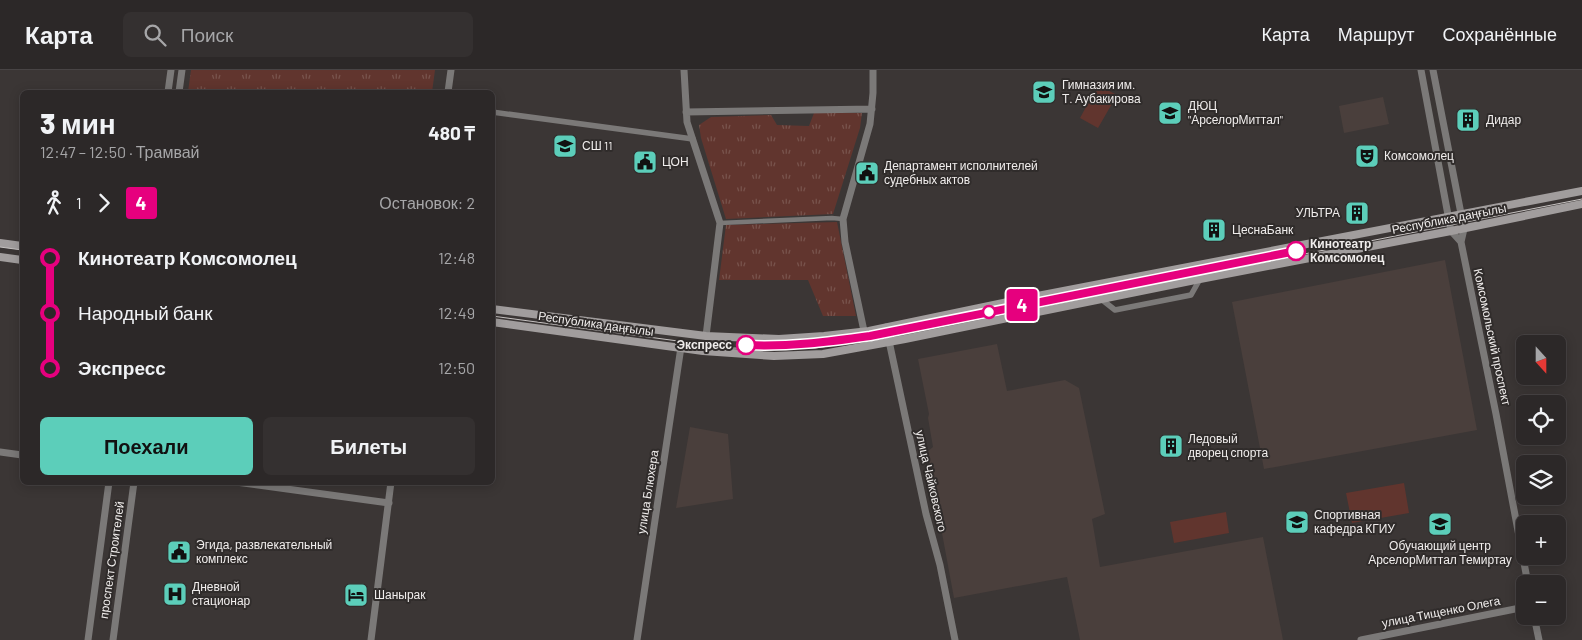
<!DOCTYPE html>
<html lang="ru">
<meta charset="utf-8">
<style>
body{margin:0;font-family:Barlow,sans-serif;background:#343030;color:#f1f3f6;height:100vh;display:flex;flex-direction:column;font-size:19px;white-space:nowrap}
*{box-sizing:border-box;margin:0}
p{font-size:16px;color:#a6a6a8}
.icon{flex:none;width:28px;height:28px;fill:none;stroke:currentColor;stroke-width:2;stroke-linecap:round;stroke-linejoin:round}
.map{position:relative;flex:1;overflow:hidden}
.drawer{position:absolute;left:20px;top:20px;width:475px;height:395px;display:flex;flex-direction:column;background:#2c2828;border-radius:8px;box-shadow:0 2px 12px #0003,0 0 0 1px #484445}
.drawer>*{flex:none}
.badge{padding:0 10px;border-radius:4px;font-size:18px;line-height:32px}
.needle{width:32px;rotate:159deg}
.buttons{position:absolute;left:1516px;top:265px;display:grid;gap:10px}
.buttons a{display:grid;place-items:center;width:50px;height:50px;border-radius:8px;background:#2c2828;box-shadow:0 2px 12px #0003,0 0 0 1px #484445;font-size:25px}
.map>.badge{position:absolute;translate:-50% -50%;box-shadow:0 0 0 2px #fff}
.legs{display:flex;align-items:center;gap:8px;height:55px;padding:0 20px;font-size:16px}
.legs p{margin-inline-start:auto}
.summary{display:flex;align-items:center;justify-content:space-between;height:85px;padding:0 20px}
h1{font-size:28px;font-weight:800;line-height:38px}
.cta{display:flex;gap:10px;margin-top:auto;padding:10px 20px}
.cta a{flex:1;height:58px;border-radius:8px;background:#5cceba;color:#111;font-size:20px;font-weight:800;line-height:58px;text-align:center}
.cta a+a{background:#343030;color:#f1f3f6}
ul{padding:0 20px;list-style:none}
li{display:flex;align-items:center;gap:18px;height:55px;font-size:19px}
li i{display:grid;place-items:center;width:8px;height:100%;margin:0 6px;background:currentColor}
li i::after{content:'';width:12px;height:12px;margin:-6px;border:4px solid;border-radius:50%;background:#2c2828}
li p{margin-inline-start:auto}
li:first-child i{background:linear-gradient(#0000 50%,currentColor 0)}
li:last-child i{background:linear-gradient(currentColor 50%,#0000 0)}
header{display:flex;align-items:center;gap:30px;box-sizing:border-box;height:70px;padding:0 25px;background:#2c2828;border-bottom:1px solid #484445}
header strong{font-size:24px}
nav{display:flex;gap:28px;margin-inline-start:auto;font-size:18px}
.search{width:350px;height:45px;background:#343030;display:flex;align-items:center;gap:12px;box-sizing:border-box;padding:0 18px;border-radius:8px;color:#a6a6a8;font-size:19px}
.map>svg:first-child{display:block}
</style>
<header>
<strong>Карта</strong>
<div class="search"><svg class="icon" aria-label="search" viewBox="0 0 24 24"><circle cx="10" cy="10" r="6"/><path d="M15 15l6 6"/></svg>Поиск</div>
<nav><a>Карта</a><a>Маршрут</a><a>Сохранённые</a></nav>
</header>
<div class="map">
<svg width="1582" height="570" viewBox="0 0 1582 570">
<defs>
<pattern id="park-tufts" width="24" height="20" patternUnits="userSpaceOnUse" patternTransform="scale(1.25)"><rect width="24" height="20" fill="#61352e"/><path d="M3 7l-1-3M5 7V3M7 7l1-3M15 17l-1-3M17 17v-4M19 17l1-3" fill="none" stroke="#78534c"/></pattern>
</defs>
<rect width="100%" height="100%" fill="#3b3635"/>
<path fill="#4a3f3c" d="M 1383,27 L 1389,54 L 1344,63 L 1339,36 Z
M 1445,190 L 1477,360 L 1264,399 L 1232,232 Z
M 997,274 L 1007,321 L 1065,310 L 1079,318 L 1105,444 L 1092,449 L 1100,497 L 1263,467 L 1283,570 L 1080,570 L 1067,507 L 954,528 L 927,382 L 933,377 L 928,348 L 929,344 L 918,289 Z
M 690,357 L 728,364 L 733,429 L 676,438 Z"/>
<path fill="#61352e" d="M 1098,15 L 1117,25 L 1098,58 L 1080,48 Z
M 1404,413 L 1409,443 L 1352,453 L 1346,423 Z
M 1226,442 L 1229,463 L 1174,473 L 1170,452 Z"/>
<path fill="url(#park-tufts)" d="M 191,0 L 435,0 L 432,22 L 188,22 Z
M 814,43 L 862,43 L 860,58 L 833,144 L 726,149 L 701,68 L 699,55 L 711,47 L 771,45 L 777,55 L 809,56 Z
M 837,152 L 856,246 L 823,246 L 808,210 L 719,210 L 726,155 Z"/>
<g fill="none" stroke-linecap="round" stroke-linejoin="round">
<path stroke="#7b7978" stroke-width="4.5" d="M 720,153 L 832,148 L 843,149"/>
<path stroke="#7b7978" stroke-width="5.5" d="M 492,42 L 693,69
M 1101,229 L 1115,240 L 1191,225 L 1200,209"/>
<path stroke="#7b7978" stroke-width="7" d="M 684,0 L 687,52 L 720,153 L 706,266
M 1421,0 L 1451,161 L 1461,172
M 1433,0 L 1464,159 L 1461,172 L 1496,344 L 1528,514
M 168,22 L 171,0
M 179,22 L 182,0
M 448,22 L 451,0
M 686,42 L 872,39
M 886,257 L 926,444 L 940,495 L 955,570
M 864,261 L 845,172 L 843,149 L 870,54 L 873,23 L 873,0
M 0,382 L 22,385
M 236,412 L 389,433
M 1534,546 L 1539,570
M 88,570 L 109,412
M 113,570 L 134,412
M 371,570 L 391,412
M 637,570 L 681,277
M 1361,570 L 1525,537"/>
<path stroke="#a19d9d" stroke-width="8" d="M 0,173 L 22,176
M 0,187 L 22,190
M 492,239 L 706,266 L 779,269 L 824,266 L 869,261 L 1022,229 L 1582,121
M 492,252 L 703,281 L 774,286 L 823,284 L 905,269 L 1200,209 L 1451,161 L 1582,134"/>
<path stroke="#c7c3c2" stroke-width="1" d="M 0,177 L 22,180
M 492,246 L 730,278 L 784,279 L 815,278 L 870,270 L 1582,129"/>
</g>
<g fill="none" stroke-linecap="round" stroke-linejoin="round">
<g stroke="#fff" stroke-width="11">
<path id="line-1" d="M 746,275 C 788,277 828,272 870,266 L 1296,181"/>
</g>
<use href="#line-1" stroke="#e6007e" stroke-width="8"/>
</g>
<defs>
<g id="school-square" transform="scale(1.25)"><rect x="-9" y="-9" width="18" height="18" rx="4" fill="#5cceba" stroke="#302c2b"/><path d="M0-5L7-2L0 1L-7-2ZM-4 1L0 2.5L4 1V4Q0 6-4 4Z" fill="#111"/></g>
<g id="building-square" transform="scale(1.25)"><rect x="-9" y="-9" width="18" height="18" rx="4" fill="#5cceba" stroke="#302c2b"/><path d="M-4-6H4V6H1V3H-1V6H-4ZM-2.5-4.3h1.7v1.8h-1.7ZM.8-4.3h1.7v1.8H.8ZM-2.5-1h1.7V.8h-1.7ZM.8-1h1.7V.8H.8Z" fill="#111"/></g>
<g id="theatre-square" transform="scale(1.25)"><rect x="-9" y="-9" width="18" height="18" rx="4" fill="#5cceba" stroke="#302c2b"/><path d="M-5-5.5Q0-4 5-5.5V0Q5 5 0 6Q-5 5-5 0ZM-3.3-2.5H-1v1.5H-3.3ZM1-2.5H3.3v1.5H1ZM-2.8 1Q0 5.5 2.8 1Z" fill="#111"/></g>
<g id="civic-square" transform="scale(1.25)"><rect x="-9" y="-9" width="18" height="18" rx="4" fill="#5cceba" stroke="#302c2b"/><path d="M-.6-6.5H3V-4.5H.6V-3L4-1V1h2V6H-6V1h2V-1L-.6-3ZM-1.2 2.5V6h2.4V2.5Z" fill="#111"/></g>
<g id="university-square" transform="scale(1.25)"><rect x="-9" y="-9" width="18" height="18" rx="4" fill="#5cceba" stroke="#302c2b"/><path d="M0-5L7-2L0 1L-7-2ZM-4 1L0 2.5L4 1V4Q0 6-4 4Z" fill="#111"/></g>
<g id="hospital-square" transform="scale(1.25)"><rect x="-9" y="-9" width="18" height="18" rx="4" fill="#5cceba" stroke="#302c2b"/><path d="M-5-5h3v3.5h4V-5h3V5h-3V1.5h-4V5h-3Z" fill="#111"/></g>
<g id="hotel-square" transform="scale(1.25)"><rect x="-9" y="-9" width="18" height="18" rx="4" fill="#5cceba" stroke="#302c2b"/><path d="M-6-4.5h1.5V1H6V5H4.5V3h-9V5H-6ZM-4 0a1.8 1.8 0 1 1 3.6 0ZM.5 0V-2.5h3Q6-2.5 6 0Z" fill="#111"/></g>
</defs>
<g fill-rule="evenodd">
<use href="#school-square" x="1044" y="22"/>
<use href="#school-square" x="1170" y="43"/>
<use href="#building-square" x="1468" y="50"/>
<use href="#school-square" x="565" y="76"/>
<use href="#theatre-square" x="1367" y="86"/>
<use href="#civic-square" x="645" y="92"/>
<use href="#civic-square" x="867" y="103"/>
<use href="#building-square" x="1357" y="143"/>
<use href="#building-square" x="1214" y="160"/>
<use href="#building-square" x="1171" y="376"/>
<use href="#university-square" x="1297" y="452"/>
<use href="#university-square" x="1440" y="454"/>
<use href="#civic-square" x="179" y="482"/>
<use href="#hospital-square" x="175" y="524"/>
<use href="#hotel-square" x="356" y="525"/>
</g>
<g fill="#fff" stroke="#e6007e" stroke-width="2.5">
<circle cx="1296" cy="181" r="9"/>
<circle cx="989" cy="242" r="6"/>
<circle cx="746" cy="275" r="9"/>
</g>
<g text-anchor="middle" stroke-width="4" stroke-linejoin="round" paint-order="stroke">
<g font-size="12" fill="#f0edec" stroke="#302c2b" text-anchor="start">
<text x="1062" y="19">Гимназия им.<tspan x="1062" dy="14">Т. Аубакирова</tspan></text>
<text x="1188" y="40">ДЮЦ<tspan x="1188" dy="14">"АрселорМиттал"</tspan></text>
<text x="1486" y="54">Дидар</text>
<text x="582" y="80">СШ 11</text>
<text x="1384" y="90">Комсомолец</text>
<text x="662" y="96">ЦОН</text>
<text x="884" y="100">Департамент исполнителей<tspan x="884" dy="14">судебных актов</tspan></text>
<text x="1340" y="147" text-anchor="end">УЛЬТРА</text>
<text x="1232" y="164">ЦеснаБанк</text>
<text x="1188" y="373">Ледовый<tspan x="1188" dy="14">дворец спорта</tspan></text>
<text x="1314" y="449">Спортивная<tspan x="1314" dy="14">кафедра КГИУ</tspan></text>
<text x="196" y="479">Эгида, развлекательный<tspan x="196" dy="14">комплекс</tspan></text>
<text x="1440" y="480" text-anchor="middle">Обучающий центр<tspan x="1440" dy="14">АрселорМиттал Темиртау</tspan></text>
<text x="192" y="521">Дневной<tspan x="192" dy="14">стационар</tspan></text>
<text x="374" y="529">Шанырак</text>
</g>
<g font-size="12" fill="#f0edec" stroke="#302c2b">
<text transform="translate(1449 149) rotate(-11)" y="4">Республика даңғылы</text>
<text transform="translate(596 254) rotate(8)" y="4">Республика даңғылы</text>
<text transform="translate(1492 267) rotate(78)" y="4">Комсомольский проспект</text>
<text transform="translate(931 411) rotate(77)" y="4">улица Чайковского</text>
<text transform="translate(648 422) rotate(-81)" y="4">улица Блюхера</text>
<text transform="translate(112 490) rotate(-82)" y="4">проспект Строителей</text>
<text transform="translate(1441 542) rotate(-11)" y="4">улица Тищенко Олега</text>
</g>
<g font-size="12" font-weight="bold" fill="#f0edec" stroke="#302c2b" text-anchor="start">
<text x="1310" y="178">Кинотеатр<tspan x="1310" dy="14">Комсомолец</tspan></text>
<text x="732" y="279" text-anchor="end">Экспресс</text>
</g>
</g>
</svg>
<div class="buttons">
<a><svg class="needle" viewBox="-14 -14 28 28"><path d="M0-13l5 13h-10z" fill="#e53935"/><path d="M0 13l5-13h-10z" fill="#a6a6a8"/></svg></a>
<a><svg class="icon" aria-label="locate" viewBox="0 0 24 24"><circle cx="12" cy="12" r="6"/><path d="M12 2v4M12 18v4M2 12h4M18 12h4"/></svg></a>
<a><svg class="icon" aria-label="layers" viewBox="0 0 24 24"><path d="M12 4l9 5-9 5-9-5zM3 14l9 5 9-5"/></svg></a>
<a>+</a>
<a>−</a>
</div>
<b class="badge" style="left:1022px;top:235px;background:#e6007e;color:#fff">4</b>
<section class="drawer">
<div class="summary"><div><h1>3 мин</h1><p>12:47 – 12:50 · Трамвай</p></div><b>480 ₸</b></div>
<div class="legs"><svg class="icon" aria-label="walk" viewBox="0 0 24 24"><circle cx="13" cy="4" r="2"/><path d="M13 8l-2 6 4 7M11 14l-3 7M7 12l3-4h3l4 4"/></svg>1<svg class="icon" aria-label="forward" viewBox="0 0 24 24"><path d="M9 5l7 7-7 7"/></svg><b class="badge" style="background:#e6007e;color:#fff">4</b><p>Остановок: 2</p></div>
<ul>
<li><i style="color:#e6007e"></i><b>Кинотеатр Комсомолец</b><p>12:48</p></li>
<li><i style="color:#e6007e"></i><span>Народный банк</span><p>12:49</p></li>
<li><i style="color:#e6007e"></i><b>Экспресс</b><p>12:50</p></li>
</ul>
<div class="cta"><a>Поехали</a><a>Билеты</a></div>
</section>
</div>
